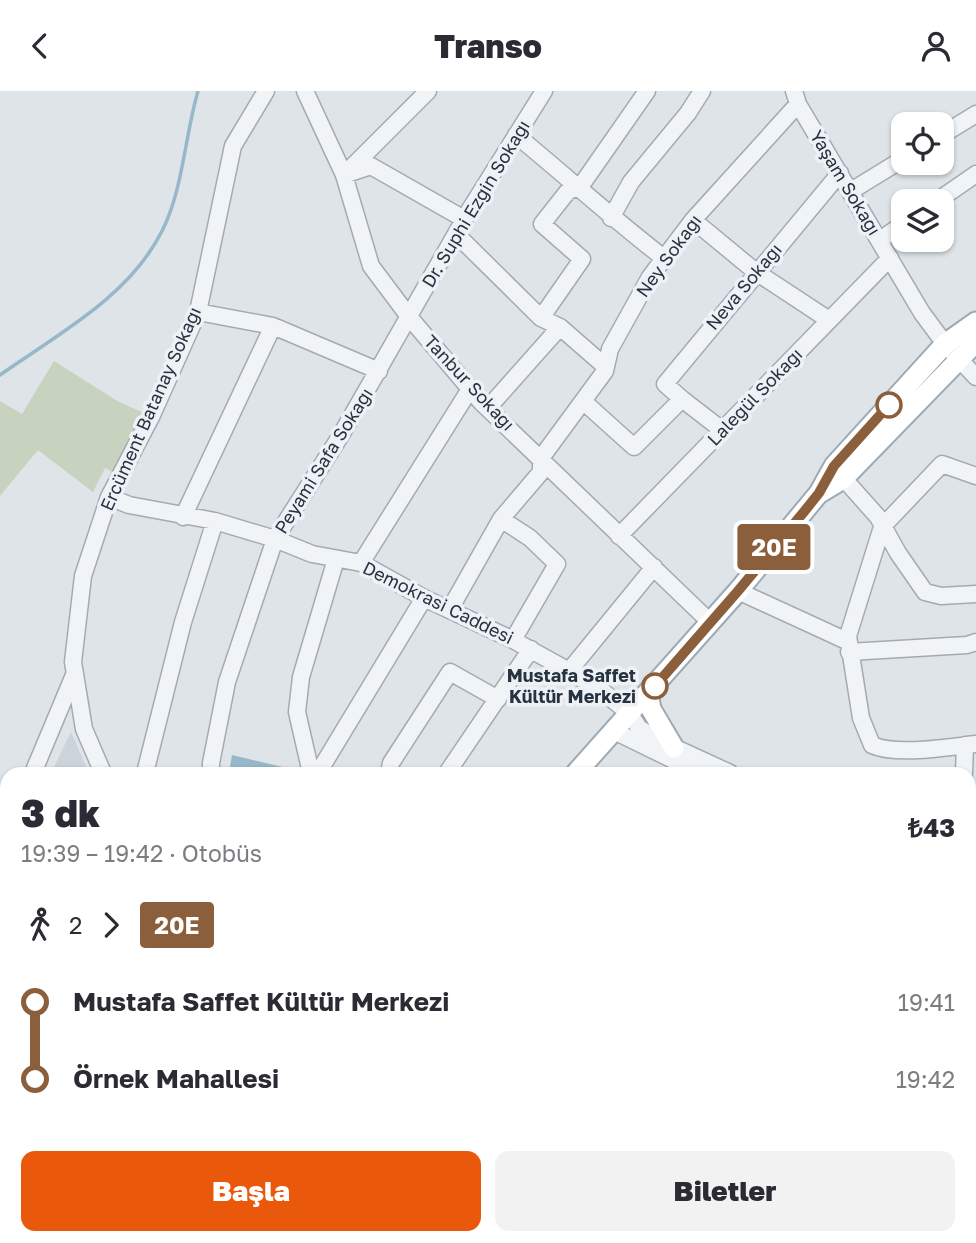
<!DOCTYPE html>
<html lang="tr">
<meta charset="utf-8">
<style>
body{margin:0;font-family:"Golos Text",sans-serif;background:#f2f2f3;color:#2b2b33;height:100vh;display:flex;flex-direction:column;font-size:26px;white-space:nowrap}
*{box-sizing:border-box;margin:0}
p{font-size:23px;color:#7c7c81}
.icon{flex:none;width:38px;height:38px;fill:none;stroke:currentColor;stroke-width:2;stroke-linecap:round;stroke-linejoin:round}
.map{position:relative;flex:1;overflow:hidden}
.panel{position:absolute;left:0px;top:676px;width:976px;height:478px;display:flex;flex-direction:column;background:#fff;border-radius:21px 21px 0 0;box-shadow:0 2px 5px #0004}
.panel>*{flex:none}
.badge{padding:0 14px;border-radius:5px;font-size:24px;line-height:46px}
.controls{position:absolute;left:891px;top:21px;display:grid;gap:14px}
.controls a{display:grid;place-items:center;width:63px;height:63px;border-radius:14px;background:#fff;box-shadow:0 2px 5px #0004;font-size:35px}
.map>.badge{position:absolute;translate:-50% -50%;box-shadow:0 0 0 4px #fff}
.legs{display:flex;align-items:center;gap:10px;height:77px;padding:0 21px;font-size:23px}
.legs p{margin-inline-start:auto}
.headline{display:flex;align-items:center;justify-content:space-between;height:119px;padding:0 21px}
h1{font-size:38px;font-weight:800;line-height:52px}
.primary-button{display:flex;gap:14px;margin-top:auto;padding:14px 21px}
.primary-button a{flex:1;height:80px;border-radius:14px;background:#ea580c;color:#fff;font-size:28px;font-weight:800;line-height:80px;text-align:center}
.primary-button a+a{background:#f2f2f3;color:#2b2b33}
ul{padding:0 21px;list-style:none}
li{display:flex;align-items:center;gap:24px;height:77px;font-size:26px}
li i{display:grid;place-items:center;width:10px;height:100%;margin:0 9px;background:currentColor}
li i::after{content:'';width:18px;height:18px;margin:-9px;border:5px solid;border-radius:50%;background:#fff}
li p{margin-inline-start:auto}
li:first-child i{background:linear-gradient(#0000 50%,currentColor 0)}
li:last-child i{background:linear-gradient(currentColor 50%,#0000 0)}
header{display:flex;justify-content:space-between;align-items:center;height:91px;padding:0 21px;background:#fff;font-size:32px;font-weight:800}
.map>svg:first-child{display:block}
</style>
<header><svg class="icon" aria-label="back" viewBox="0 0 24 24"><path d="M15 5l-7 7 7 7"/></svg>Transo<svg class="icon" aria-label="person" viewBox="0 0 24 24"><circle cx="12" cy="8" r="4"/><path d="M4 21q1-7 8-7t8 7"/></svg></header>
<div class="map">
<svg width="976" height="1152" viewBox="0 0 976 1152">
<rect width="100%" height="100%" fill="#dee4e8"/>
<path fill="#ccd3da" d="M 71,641 L 89,682 L 51,682 Z
M 7,775 L 7,897 L 0,895 L 0,790 Z"/>
<path fill="#c7d3bf" d="M 54,270 L 119,311 L 144,322 L 113,381 L 105,377 L 93,401 L 38,359 L 0,405 L 0,310 L 22,323 Z"/>
<path fill="#97b7ca" d="M 232,664 L 287,677 L 285,682 L 229,682 Z"/>
<g fill="none" stroke-linecap="round" stroke-linejoin="round">
<path stroke="#97b7ca" stroke-width="3.5" d="M 0,284 C 58,243 129,206 162,140 C 183,99 185,44 198,0"/>
<g stroke="#a3abb2" stroke-width="19">
<path id="minor" d="M 305,0 L 344,84 L 371,175 L 410,227 L 482,312 L 711,532
M 794,0 L 798,13 L 922,222 L 945,253 L 976,286
M 516,44 C 566,85 614,129 665,168
M 942,44 L 976,23
M 348,80 L 428,0
M 344,84 L 371,75 L 464,128
M 851,100 L 903,68
M 937,110 L 976,83
M 611,127 L 631,91 L 688,22 L 702,0
M 693,129 L 756,181 L 829,229
M 456,143 L 541,227 L 560,236 L 606,276
M 880,149 L 903,133
M 198,221 L 273,235 L 379,280
M 541,227 L 582,168 L 542,133 L 568,100 L 580,96 L 647,0
M 682,308 L 665,293 L 840,82
M 584,311 L 634,356 L 682,308 L 722,339
M 488,317 L 560,236
M 837,380 L 878,426 L 898,462 L 925,501 L 941,505 L 976,503
M 976,385 L 942,373 L 882,436 L 848,545 L 861,627 L 872,654 C 896,665 949,656 976,653
M 109,406 L 129,414 L 215,430 L 275,448 L 312,463 L 361,472 L 424,507 L 513,549 L 569,580 L 601,599 L 630,623 L 639,637 L 656,648 L 730,682
M 183,426 L 273,235
M 501,428 L 530,447 L 557,473 L 513,549
M 619,445 L 890,167
M 361,472 L 470,298
M 738,500 L 849,551
M 450,518 L 501,428 L 541,381 L 541,367 L 605,280 L 610,258 L 650,186 L 693,129 L 798,13
M 849,561 L 967,554 L 976,551
M 569,580 L 654,476
M 614,640 L 700,682
M 33,682 L 74,584
M 103,682 L 84,638 L 73,571 L 83,485 L 109,406 L 152,324 L 198,221 L 233,55 L 266,0
M 145,682 L 183,531 L 215,430
M 211,682 L 211,672 L 227,591 L 275,448 L 341,344 L 469,120 L 544,0
M 311,682 L 297,621 L 301,586 L 336,468
M 318,682 L 424,507
M 389,682 L 391,672 L 450,581 L 498,608
M 447,682 L 531,558
M 964,682 L 965,654
M 970,737 L 976,736
M 0,755 L 7,740
M 970,849 L 976,848
M 970,897 L 976,899
M 0,921 L 2,907
M 970,1036 L 976,1034
M 0,1062 L 7,1063
M 970,1118 L 976,1120
M 209,1146 L 246,1152
M 456,1146 L 457,1152
M 676,1151 L 693,1146
M 30,1152 L 31,1146
M 98,1152 L 98,1146
M 163,1152 L 164,1146
M 348,1152 L 349,1146
M 584,1152 L 586,1146"/>
</g>
<g stroke="#9daab5" stroke-width="23">
<path id="major" d="M 820,402 L 843,388 L 976,251
M 648,602 L 651,618 L 674,657
M 576,682 L 738,500 L 819,402 L 834,375 L 945,253 L 976,231
M 287,1152 L 290,1146"/>
</g>
<use href="#minor" stroke="#f1f4f7" stroke-width="16"/>
<use href="#major" stroke="#fff" stroke-width="19"/>
</g>
<g fill="none" stroke-linecap="round" stroke-linejoin="round">
<g stroke="#fff" stroke-width="16">
<path id="line-1" d="M 655,595 L 738,500 L 803,422 L 819,402 L 834,375 L 889,314"/>
</g>
<use href="#line-1" stroke="#8b5e3c" stroke-width="10"/>
</g>
<g fill="#fff" stroke="#8b5e3c" stroke-width="3.5">
<circle cx="889" cy="314" r="12"/>
<circle cx="655" cy="595" r="12"/>
</g>
<g text-anchor="middle" stroke-width="7" stroke-linejoin="round" paint-order="stroke">
<g font-size="18" fill="#273340" stroke="#eef2f6">
<text transform="translate(845 92) rotate(59)" y="6">Yaşam Sokağı</text>
<text transform="translate(476 113) rotate(-59)" y="6">Dr. Suphi Ezgin Sokağı</text>
<text transform="translate(669 165) rotate(-54)" y="6">Ney Sokağı</text>
<text transform="translate(744 196) rotate(-50)" y="6">Neva Sokağı</text>
<text transform="translate(469 292) rotate(47)" y="6">Tanbur Sokağı</text>
<text transform="translate(755 306) rotate(-46)" y="6">Lalegül Sokağı</text>
<text transform="translate(151 318) rotate(-66)" y="6">Ercüment Batanay Sokağı</text>
<text transform="translate(324 370) rotate(-58)" y="6">Peyami Safa Sokağı</text>
<text transform="translate(438 512) rotate(26)" y="6">Demokrasi Caddesi</text>
</g>
<g font-size="18" font-weight="bold" fill="#273340" stroke="#eef2f6" text-anchor="end">
<text x="636" y="591">Mustafa Saffet<tspan x="636" dy="21">Kültür Merkezi</tspan></text>
</g>
</g>
</svg>
<div class="controls">
<a><svg class="icon" aria-label="locate" viewBox="0 0 24 24"><circle cx="12" cy="12" r="6"/><path d="M12 2v4M12 18v4M2 12h4M18 12h4"/></svg></a>
<a><svg class="icon" aria-label="layers" viewBox="0 0 24 24"><path d="M12 4l9 5-9 5-9-5zM3 14l9 5 9-5"/></svg></a>
</div>
<b class="badge" style="left:774px;top:456px;background:#8b5e3c;color:#fff">20E</b>
<section class="panel">
<div class="headline"><div><h1>3 dk</h1><p>19:39 – 19:42 · Otobüs</p></div><b>₺43</b></div>
<div class="legs"><svg class="icon" aria-label="walk" viewBox="0 0 24 24"><circle cx="13" cy="4" r="2"/><path d="M13 8l-2 6 4 7M11 14l-3 7M7 12l3-4h3l4 4"/></svg>2<svg class="icon" aria-label="forward" viewBox="0 0 24 24"><path d="M9 5l7 7-7 7"/></svg><b class="badge" style="background:#8b5e3c;color:#fff">20E</b></div>
<ul>
<li><i style="color:#8b5e3c"></i><b>Mustafa Saffet Kültür Merkezi</b><p>19:41</p></li>
<li><i style="color:#8b5e3c"></i><b>Örnek Mahallesi</b><p>19:42</p></li>
</ul>
<div class="primary-button"><a>Başla</a><a>Biletler</a></div>
</section>
</div>
